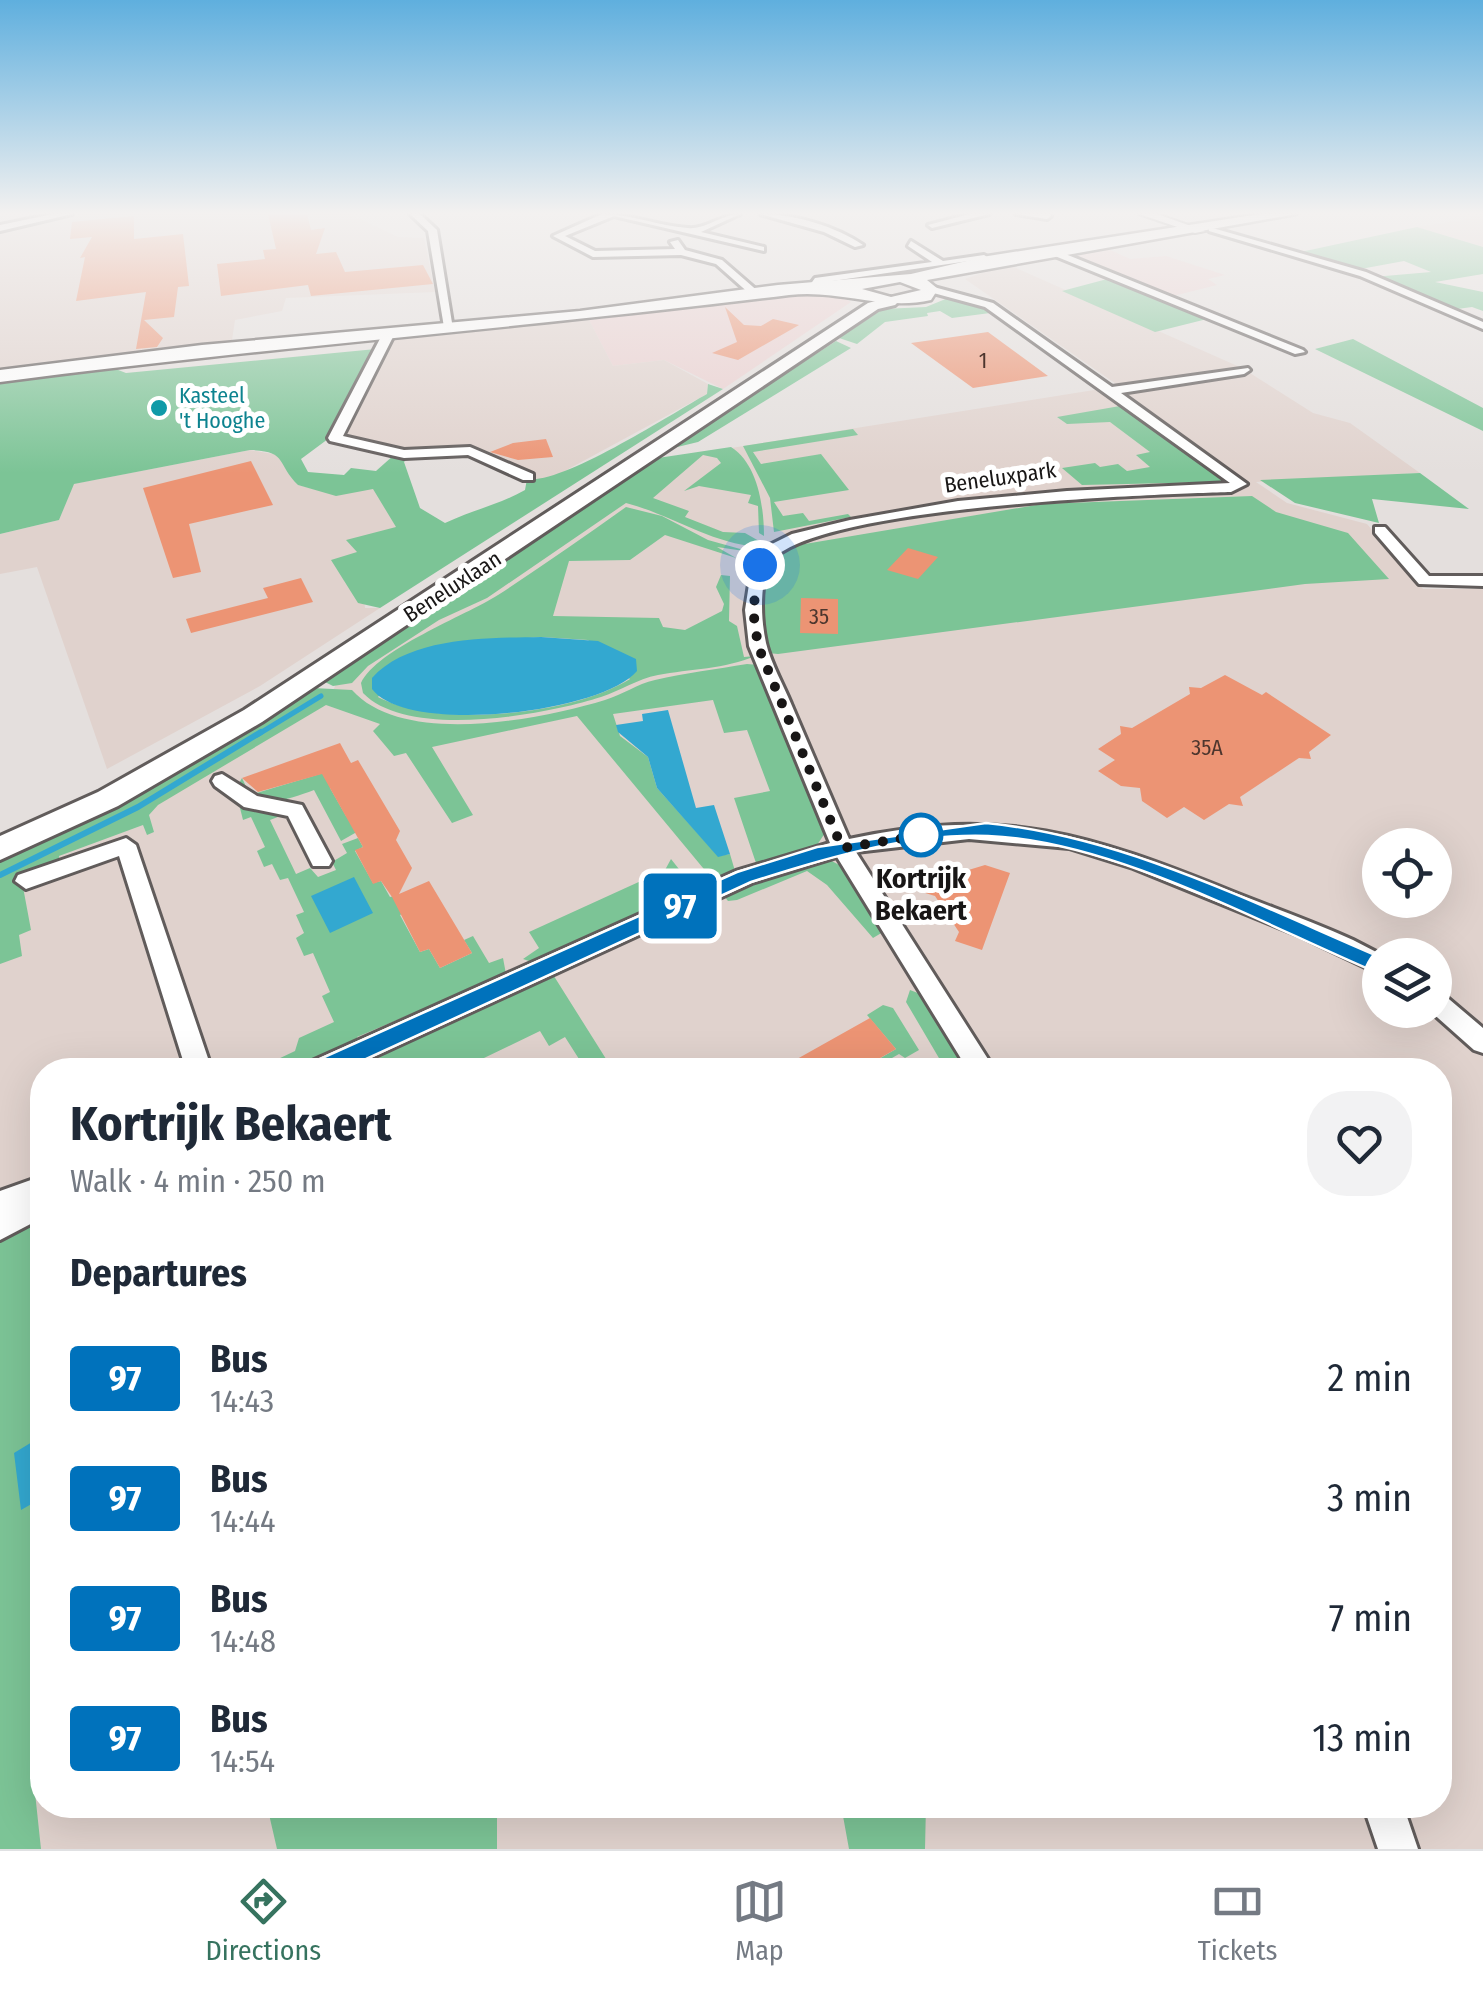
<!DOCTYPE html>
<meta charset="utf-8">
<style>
body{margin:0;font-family:"Fira Sans Condensed",sans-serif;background:#f2f2f3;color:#1f2937;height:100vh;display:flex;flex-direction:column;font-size:38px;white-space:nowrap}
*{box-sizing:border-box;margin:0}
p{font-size:32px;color:#747a83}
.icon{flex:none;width:55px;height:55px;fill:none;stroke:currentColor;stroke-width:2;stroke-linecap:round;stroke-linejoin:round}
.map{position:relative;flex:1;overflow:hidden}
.sheet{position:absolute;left:30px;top:1058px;width:1422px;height:760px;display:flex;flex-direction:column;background:#fff;border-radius:40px;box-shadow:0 10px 40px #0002}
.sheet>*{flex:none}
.badge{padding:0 20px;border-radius:8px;font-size:35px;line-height:65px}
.tools{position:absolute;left:1362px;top:828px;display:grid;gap:20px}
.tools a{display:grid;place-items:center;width:90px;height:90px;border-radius:50%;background:#fff;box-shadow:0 10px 40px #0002;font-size:50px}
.you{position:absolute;width:50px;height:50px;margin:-25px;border:8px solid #fff;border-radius:50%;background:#1a73e8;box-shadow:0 0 0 15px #1a73e833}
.map>.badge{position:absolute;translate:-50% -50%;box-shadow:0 0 0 5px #fff}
h2{padding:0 40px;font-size:38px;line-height:90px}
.round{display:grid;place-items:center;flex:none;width:105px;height:105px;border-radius:40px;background:#f2f2f3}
.summary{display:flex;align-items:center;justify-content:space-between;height:170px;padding:0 40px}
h1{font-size:48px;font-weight:700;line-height:75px}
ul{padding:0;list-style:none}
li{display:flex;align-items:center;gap:30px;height:120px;padding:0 40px}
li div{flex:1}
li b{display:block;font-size:38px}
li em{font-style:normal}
li .badge{min-width:110px;font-weight:700;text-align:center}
.dock{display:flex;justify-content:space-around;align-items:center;height:140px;border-top:2px solid #e0e1e3;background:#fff;font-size:28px;color:#747a83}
.dock a{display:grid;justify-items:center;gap:5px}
.dock .on{color:#36735f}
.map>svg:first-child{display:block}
</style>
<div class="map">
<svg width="1483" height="1849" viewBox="0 0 1483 1849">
<rect width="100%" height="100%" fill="#e4dfdd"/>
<path fill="#eacfcf" d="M 1108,249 L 1130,259 L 1166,256 L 1225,275 L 1208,279 L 1217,285 L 1165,298 L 1065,256 Z
M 818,293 L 840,296 L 851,302 L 723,389 L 664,360 L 613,366 L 589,320 Z"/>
<path fill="#e0d2cd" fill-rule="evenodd" d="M 81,214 L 350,214 L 398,237 L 424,238 L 435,292 L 286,298 L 282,311 L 235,320 L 232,340 L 0,370 L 0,231 Z
M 1483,214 L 1483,247 L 1417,227 L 1462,220 Z
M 1007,264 L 1242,368 L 1313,413 L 1350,423 L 1420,473 L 1256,482 L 1287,503 L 1367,524 L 1423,589 L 1483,589 L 1483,1849 L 0,1849 L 0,878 L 332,693 L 336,684 L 669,458 L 1119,386 L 965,279 ZM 1380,845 L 1435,845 L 1435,900 L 1380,900 ZM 1380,955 L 1435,955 L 1435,1010 L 1380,1010 ZM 42,1070 L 1440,1070 L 1440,1805 L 42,1805 Z
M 589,320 L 613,366 L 664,360 L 708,384 L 707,394 L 550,479 L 527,479 L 483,454 L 412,453 L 341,439 L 395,338 Z
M 250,450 L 279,455 L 298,485 L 336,495 L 373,488 L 397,528 L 347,541 L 358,552 L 365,608 L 380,608 L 260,686 L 107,769 L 37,567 L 0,574 L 0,534 L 59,520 L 73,484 Z"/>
<path fill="#7cc496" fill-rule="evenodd" d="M 1417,227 L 1483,247 L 1483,274 L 1435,282 L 1483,292 L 1483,311 L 1472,307 L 1450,310 L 1373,277 L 1431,272 L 1404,261 L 1355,270 L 1296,253 Z
M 1111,278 L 1211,318 L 1155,332 L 1062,291 Z
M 948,298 L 976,302 L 995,313 L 983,307 L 990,313 L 952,318 L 940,311 L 927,313 L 928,316 L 885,322 L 857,344 L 839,338 L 883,309 L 926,307 Z
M 1353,339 L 1483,408 L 1483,431 L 1315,349 Z
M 836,341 L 851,348 L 698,442 L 669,449 Z
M 376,349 L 328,439 L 301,459 L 308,472 L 344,475 L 351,468 L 376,471 L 394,455 L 408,457 L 404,462 L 420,508 L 445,523 C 473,510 498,505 525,490 L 527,479 C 562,485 671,414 707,394 L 708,384 L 723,389 L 380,608 L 358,603 L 331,560 L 357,552 L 346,540 L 396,527 L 373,489 L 336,496 L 298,485 C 276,463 288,451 250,450 L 74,484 L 59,520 L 0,534 L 0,382 L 113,368 L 126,373 Z
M 1120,406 L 1231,481 L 1222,486 L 1217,482 L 1082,485 L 1062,468 L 1095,463 L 1100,467 L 1118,464 L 1127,471 L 1150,467 L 1136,455 L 1150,452 L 1110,422 L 1067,424 L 1057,417 Z
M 853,429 L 858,435 L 753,452 L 761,464 L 821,454 L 849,490 L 774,502 L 783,516 L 803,513 L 809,521 L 848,514 L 851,517 L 774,532 L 770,498 L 743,446 Z
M 731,447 C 758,464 764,507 764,536 L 759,533 L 758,506 L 748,503 L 751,495 L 699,486 L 684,491 L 721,463 L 717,458 L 703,455 L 653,498 L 689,511 L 685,517 L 723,532 L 745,533 L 759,541 L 758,547 C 710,543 672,515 626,503 L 487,598 L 439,620 L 368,666 L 352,683 L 333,686 L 325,682 L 658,458 Z
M 1420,473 L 1469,509 L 1372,499 L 1379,523 L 1295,503 L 1260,480 Z
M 1252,496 L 1276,512 L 1348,533 L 1389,579 L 1305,584 L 778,654 L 768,653 C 756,618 756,577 781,548 L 1042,504 Z
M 626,507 L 662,516 L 708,540 L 751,552 L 717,547 L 736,558 L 665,535 L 630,560 L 569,561 L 553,616 L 659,618 L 663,627 L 685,630 L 722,611 L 724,604 L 716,587 L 721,575 L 730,576 L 729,621 L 737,626 L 744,657 L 755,656 C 726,669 689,669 658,675 C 637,679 620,691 601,697 C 545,715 408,740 363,693 L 361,683 C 377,649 465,616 498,595 C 541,567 584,537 626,507 ZM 541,637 L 588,640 L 630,679 C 572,715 439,729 378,697 L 415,653 L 451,644 Z
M 747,664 L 759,665 L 825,833 L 817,845 L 756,863 L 734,798 L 770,791 L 747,730 L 724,733 L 713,700 L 613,714 L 620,736 L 648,757 L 657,788 L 718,856 L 730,854 L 735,871 L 719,878 L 708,874 L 577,716 L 432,747 L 473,815 L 452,823 L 406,753 L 394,756 L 373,731 L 380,724 L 326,705 L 158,805 L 149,815 L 154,832 L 147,835 L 143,825 L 59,856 L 60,864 L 23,887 L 31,930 L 19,935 L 22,956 L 0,964 L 0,861 L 159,782 L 313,688 L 352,690 C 403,747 539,720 605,700 C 622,695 637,684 655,680 C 685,673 717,669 747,664 Z
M 330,771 L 337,785 L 330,788 L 346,816 L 354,814 L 362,829 L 341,841 L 314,790 C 290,799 254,812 238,785 L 242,778 L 250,795 Z
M 239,804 L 283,815 L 270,820 L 296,874 L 310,868 L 318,877 L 336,870 L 332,862 L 347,853 L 342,844 L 358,838 L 363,847 L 355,851 L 373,883 L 381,881 L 390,897 L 398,895 L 408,911 L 400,915 L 420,952 L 429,949 L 440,968 L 472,953 L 464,940 L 473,936 L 489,963 L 503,958 L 506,974 L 357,1037 L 358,1041 L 293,1070 L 283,1070 L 276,1060 L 295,1051 L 299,1038 L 334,1022 L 322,996 L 330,992 L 313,953 L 304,956 L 296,938 L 304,933 L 296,915 L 304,912 L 288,878 L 280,880 L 272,864 L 264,867 L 257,851 L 265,847 L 251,817 L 243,820 Z
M 671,859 L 690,883 L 690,891 L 532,962 L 523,959 L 539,948 L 529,932 L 665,870 Z
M 828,859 L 843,867 L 883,932 L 873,938 L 827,885 L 807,871 L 737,900 L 728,901 L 724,896 L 778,873 Z
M 552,973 L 613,1070 L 586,1070 L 565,1037 L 549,1046 L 540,1031 L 459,1070 L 368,1070 L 386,1050 Z
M 910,990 L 923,995 L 969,1070 L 946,1070 L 906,1002 Z
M 883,1005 L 893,1008 L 919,1050 L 905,1058 L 899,1054 L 871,1070 L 860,1070 L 896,1049 L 867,1015 Z
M 42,1210 L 42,1474 L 37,1440 L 21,1509 L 42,1498 L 42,1747 L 31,1755 L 41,1849 L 0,1849 L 0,1232 Z
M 273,1805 L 497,1805 L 497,1849 L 277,1849 L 268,1810 Z
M 841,1805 L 926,1805 L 925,1849 L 849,1849 Z"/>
<path fill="#33a8d0" d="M 541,637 L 598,641 L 636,659 L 637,671 C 602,713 407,736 372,689 L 372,678 C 410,636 489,638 541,637 Z
M 668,710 L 696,808 L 714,805 L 730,854 L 718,857 L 657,788 L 648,757 L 618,732 L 616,725 L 643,721 L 642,714 Z
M 354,877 L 373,913 L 330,933 L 311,896 Z
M 37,1439 L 42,1498 L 21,1510 L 14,1453 Z"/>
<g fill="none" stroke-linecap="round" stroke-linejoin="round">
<path stroke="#33a8d0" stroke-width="5" d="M 257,735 L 321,696"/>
<path stroke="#33a8d0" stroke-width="6" d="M 0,875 L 138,807 L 261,732"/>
</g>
<path fill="#ec9474" d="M 268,214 L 307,214 L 311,230 L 325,228 L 316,254 L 336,252 L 345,272 L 423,265 L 433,284 L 311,296 L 308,285 L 221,296 L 217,264 L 265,259 L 263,250 L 276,249 Z
M 134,216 L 134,239 L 183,234 L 189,286 L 178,287 L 174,317 L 144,320 L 163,338 L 157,347 L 136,349 L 146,292 L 76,301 L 85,257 L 80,258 L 92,237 L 70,239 L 72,222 Z
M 725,307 L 744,325 L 761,326 L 773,319 L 799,325 L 738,360 L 712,353 L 737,342 Z
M 988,332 L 1048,376 L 973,388 L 911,343 Z
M 546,439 L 553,457 L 518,460 L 490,452 L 513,443 Z
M 251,461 L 273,505 L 189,524 L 201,572 L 173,578 L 143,488 Z
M 908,548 L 938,557 L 918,579 L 887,570 Z
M 301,578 L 313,602 L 191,633 L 186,619 L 268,598 L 263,588 Z
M 801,598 L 838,599 L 838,634 L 800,633 Z
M 1225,675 L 1262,695 L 1266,692 L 1331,735 L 1309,752 L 1311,759 L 1299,758 L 1240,797 L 1243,806 L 1229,804 L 1204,820 L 1184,807 L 1167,818 L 1142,801 L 1140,788 L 1121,786 L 1098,771 L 1115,760 L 1098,749 L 1121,734 L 1120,726 L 1132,728 L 1190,694 L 1189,687 L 1201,688 Z
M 340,743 L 351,763 L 358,760 L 400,831 L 396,840 L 412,868 L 399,894 L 429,881 L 472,953 L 440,968 L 429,949 L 420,952 L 392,897 L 381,881 L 373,884 L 355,850 L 363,847 L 322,774 L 258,792 L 242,778 Z
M 985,865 L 1010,873 L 982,950 L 955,941 L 959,932 L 935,896 L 922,892 L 930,874 L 942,878 Z
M 870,1018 L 896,1049 L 859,1070 L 806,1070 L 797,1059 Z"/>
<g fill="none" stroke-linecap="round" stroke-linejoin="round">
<g stroke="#615c5b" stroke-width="6">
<path id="minor" d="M 53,214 L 72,214 L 0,231 L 0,225 Z
M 410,214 L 420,214 L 437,230 L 453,329 L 444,327 L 428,231 Z
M 602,214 C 632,214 658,226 688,228 C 705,230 722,214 740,214 L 701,232 L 764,247 L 764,251 L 614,216 L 565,236 L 595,251 L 675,249 L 670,242 L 678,240 L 685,250 L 722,260 L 760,293 L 751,295 L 716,264 L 681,255 L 593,257 L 553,236 Z
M 760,214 C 794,214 835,226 863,245 L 855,247 L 824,232 Z
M 970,214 L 989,214 L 932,228 L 928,225 Z
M 1016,214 L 1050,214 L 1051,216 L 1047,219 Z
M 1209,227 L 1366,272 L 1483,322 L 1483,329 L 1360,276 L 1209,231 Z
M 911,241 L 943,261 L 984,255 L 989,258 L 819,283 L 812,292 L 807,289 L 815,278 L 932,262 L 908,246 Z
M 1053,249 L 1303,350 L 1305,352 L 1295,354 L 1050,254 Z
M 930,286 L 993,303 L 1112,387 L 1248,368 L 1250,370 L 1244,374 L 1121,393 L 1247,484 L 1231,492 C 1163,494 789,506 767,568 C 760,591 761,620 766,643 C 771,664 784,686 792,706 C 811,750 830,795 849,839 C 1004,805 1091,835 1233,892 C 1273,908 1314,922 1353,940 L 1382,955 L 1380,974 L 1300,936 L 1133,868 L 1069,848 L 969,839 L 856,852 L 995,1070 L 968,1070 L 837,857 L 752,883 L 345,1070 L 306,1070 L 310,1062 L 736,871 L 830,843 L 749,646 L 745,610 L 752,565 L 768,546 L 792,534 L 850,520 L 958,501 L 1067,491 L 1230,483 L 985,307 L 926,291 Z
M 389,330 L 395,333 L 343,436 L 404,450 L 470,447 L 533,474 L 533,480 L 523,480 L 468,455 L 404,458 L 330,441 L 328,438 L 383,333 Z
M 1375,527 L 1385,527 L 1429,576 L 1483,576 L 1483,586 L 1419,584 L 1375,533 Z
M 222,774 L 257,796 L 302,805 L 332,861 L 329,866 L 313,866 L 288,816 L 244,807 L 215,786 L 212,781 L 215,776 Z
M 126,838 L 136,845 L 212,1070 L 186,1070 L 119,856 L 26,889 L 15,881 L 18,875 Z
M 1435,991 L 1443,994 L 1483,1028 L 1483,1053 L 1474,1050 L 1429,1010 L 1435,1010 Z
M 42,1176 L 42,1218 L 0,1240 L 0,1191 Z
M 1363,1805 L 1403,1805 L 1418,1849 L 1378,1849 Z"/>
</g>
<g stroke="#615c5b" stroke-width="4">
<path id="tertiary" d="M 1139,214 L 1157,214 L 1205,231 L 1195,233 Z"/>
</g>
<g stroke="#615c5b" stroke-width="6">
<path id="secondary" d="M 890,297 L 898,302 L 895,305 L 878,309 L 262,722 L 118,806 L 0,860 L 0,836 L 98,792 L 244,710 L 868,303 Z"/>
</g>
<g stroke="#615c5b" stroke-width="5">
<path id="primary" d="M 1260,214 L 1296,214 L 927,280 L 938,289 L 931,300 C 882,311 839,289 789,295 C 527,328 263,347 0,382 L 0,370 L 202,345 L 580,311 L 778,285 L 911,274 L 988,256 ZM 900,282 L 921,290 L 891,297 L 862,289 Z"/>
</g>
<use href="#minor" fill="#fff" fill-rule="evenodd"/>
<use href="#tertiary" fill="#fff" fill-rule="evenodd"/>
<use href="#secondary" fill="#fff" fill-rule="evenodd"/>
<use href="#primary" fill="#fff" fill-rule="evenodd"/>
</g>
<linearGradient id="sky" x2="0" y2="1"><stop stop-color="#5fafde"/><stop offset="0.45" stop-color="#f3f1f0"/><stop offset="1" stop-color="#f3f1f0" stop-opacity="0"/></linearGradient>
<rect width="1483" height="473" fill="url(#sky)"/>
<path fill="#0072bc" stroke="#fff" stroke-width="2.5" d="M 986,823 C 1127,837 1257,905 1387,960 L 1390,965 L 1387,971 L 1373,971 C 1258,922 1113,841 988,836 C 910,833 825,858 751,882 L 327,1077 L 319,1079 L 308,1070 L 311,1063 L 737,872 L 817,847 Z"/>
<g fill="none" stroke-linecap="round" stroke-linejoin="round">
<path stroke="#181616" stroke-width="10" stroke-dasharray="0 18" d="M 760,565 L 753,610 L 758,646 L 842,848 L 931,834 L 921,835"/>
</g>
<circle fill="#0f9aa8" stroke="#fff" stroke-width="4" cx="159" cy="408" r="10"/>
<circle fill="#fff" stroke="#0072bc" stroke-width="5" cx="921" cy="835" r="20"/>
<g text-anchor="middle" stroke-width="10" stroke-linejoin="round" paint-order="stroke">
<g font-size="22" fill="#4d362e">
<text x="983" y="368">1</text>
<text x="819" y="624">35</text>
<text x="1207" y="755">35A</text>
</g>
<g font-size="22" fill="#0d838f" stroke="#fff" text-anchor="start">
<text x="179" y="403">Kasteel<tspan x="179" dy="25">'t Hooghe</tspan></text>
</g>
<g font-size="22" fill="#181616" stroke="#fff">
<text transform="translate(1000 477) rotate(-8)" y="8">Beneluxpark</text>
<text transform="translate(452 586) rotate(-33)" y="8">Beneluxlaan</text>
</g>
<g font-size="28" font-weight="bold" fill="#181616" stroke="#fff">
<text x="921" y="888">Kortrijk<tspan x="921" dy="32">Bekaert</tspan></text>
</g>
</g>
</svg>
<div class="tools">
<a><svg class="icon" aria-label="locate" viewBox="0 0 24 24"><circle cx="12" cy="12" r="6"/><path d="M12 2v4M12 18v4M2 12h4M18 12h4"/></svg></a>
<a><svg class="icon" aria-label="layers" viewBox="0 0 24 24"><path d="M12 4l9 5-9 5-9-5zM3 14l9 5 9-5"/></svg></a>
</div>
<div class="you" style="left:760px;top:565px"></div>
<b class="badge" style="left:680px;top:906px;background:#0072bc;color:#fff">97</b>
<section class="sheet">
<div class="summary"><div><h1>Kortrijk Bekaert</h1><p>Walk · 4 min · 250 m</p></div><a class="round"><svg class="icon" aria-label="heart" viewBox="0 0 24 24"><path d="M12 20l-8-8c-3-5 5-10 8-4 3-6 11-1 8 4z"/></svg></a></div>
<h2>Departures</h2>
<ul>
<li><span class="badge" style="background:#0072bc;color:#fff">97</span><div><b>Bus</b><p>14:43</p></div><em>2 min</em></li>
<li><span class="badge" style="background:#0072bc;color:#fff">97</span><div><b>Bus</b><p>14:44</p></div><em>3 min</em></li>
<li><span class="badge" style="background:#0072bc;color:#fff">97</span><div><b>Bus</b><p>14:48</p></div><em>7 min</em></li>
<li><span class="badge" style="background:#0072bc;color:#fff">97</span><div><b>Bus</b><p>14:54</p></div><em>13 min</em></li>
</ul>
</section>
</div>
<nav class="dock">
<a class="on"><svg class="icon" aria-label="directions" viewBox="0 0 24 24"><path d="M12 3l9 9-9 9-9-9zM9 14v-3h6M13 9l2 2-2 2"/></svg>Directions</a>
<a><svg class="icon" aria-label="map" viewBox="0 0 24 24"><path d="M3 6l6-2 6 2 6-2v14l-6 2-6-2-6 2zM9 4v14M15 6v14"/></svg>Map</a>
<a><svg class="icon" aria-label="tickets" viewBox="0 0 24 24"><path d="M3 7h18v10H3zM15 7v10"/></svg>Tickets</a>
</nav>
